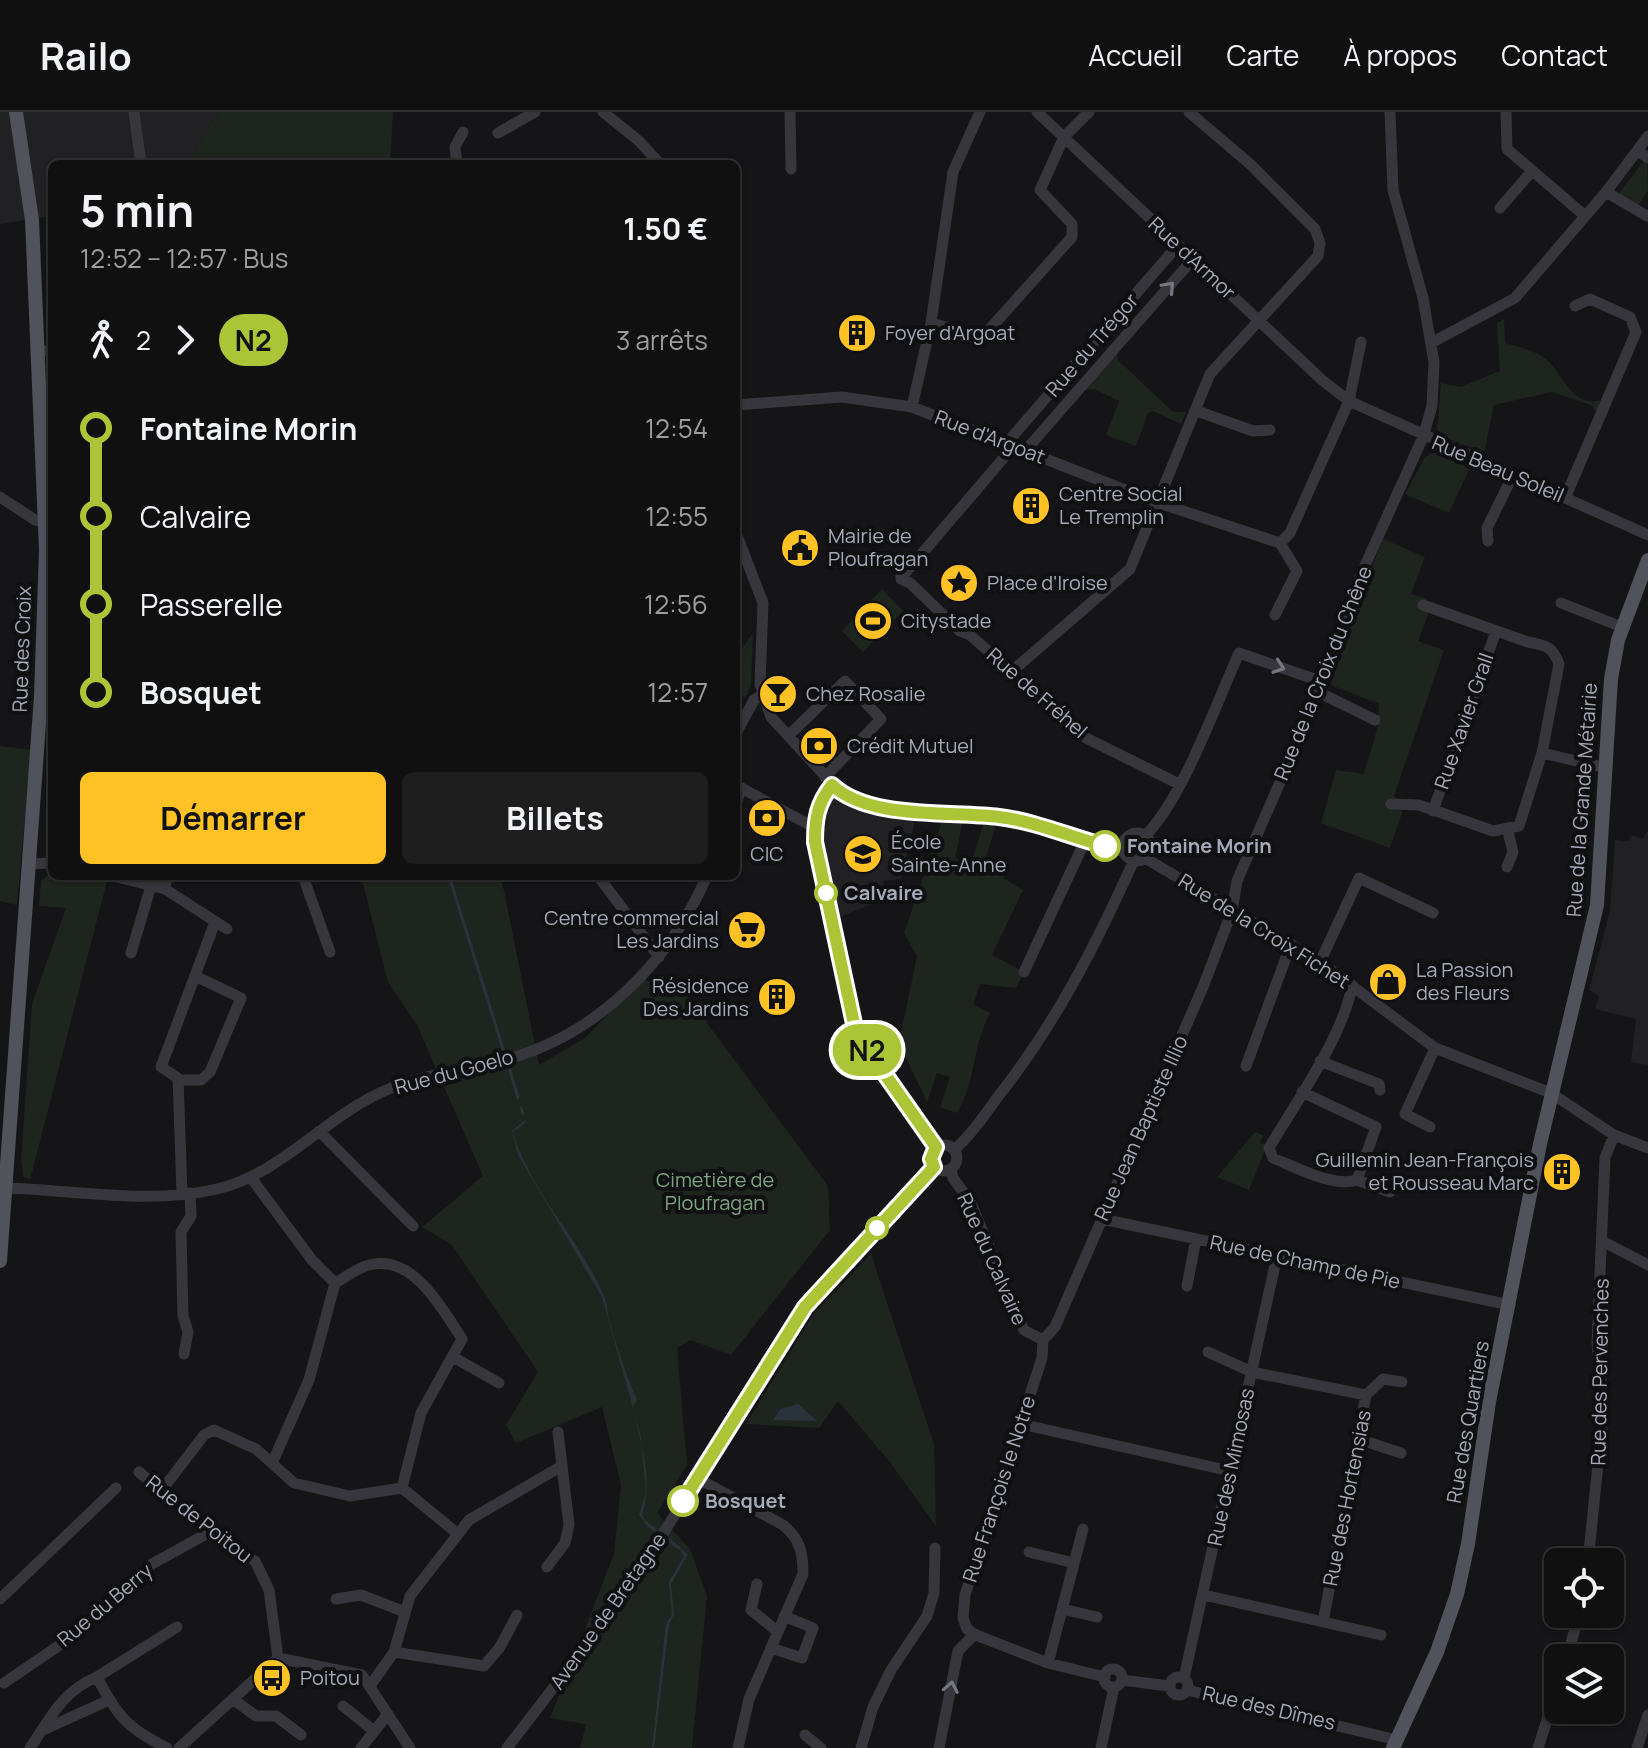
<!DOCTYPE html>
<html lang="fr">
<meta charset="utf-8">
<style>
body{margin:0;font-family:Manrope,sans-serif;background:#1e1e1f;color:#f1f3f6;height:100vh;display:flex;flex-direction:column;font-size:30px;white-space:nowrap}
*{box-sizing:border-box;margin:0}
p{font-size:26px;color:#9c9d9f}
.icon{flex:none;width:44px;height:44px;fill:none;stroke:currentColor;stroke-width:2;stroke-linecap:round;stroke-linejoin:round}
.map{position:relative;flex:1;overflow:hidden}
.panel{position:absolute;left:48px;top:48px;width:692px;height:720px;display:flex;flex-direction:column;background:#101011;border-radius:12px;box-shadow:0 2px 6px #0004,0 0 0 2px #303031}
.panel>*{flex:none}
.badge{padding:0 16px;border-radius:26px;font-size:28px;line-height:52px}
.tools{position:absolute;left:1544px;top:1436px;display:grid;gap:16px}
.tools a{display:grid;place-items:center;width:80px;height:80px;border-radius:12px;background:#101011;box-shadow:0 2px 6px #0004,0 0 0 2px #303031;font-size:40px}
.map>.badge{position:absolute;translate:-50% -50%;box-shadow:0 0 0 4px #fff}
.legs{display:flex;align-items:center;gap:12px;height:88px;padding:0 32px;font-size:26px}
.legs p{margin-inline-start:auto}
.headline{display:flex;align-items:center;justify-content:space-between;height:136px;padding:0 32px}
h1{font-size:44px;font-weight:700;line-height:60px}
.primary-button{display:flex;gap:16px;margin-top:auto;padding:16px 32px}
.primary-button a{flex:1;height:92px;border-radius:12px;background:#ffc225;color:#111;font-size:32px;font-weight:700;line-height:92px;text-align:center}
.primary-button a+a{background:#1e1e1f;color:#f1f3f6}
ul{padding:0 32px;list-style:none}
li{display:flex;align-items:center;gap:28px;height:88px;font-size:30px}
li i{display:grid;place-items:center;width:12px;height:100%;margin:0 10px;background:currentColor}
li i::after{content:'';width:20px;height:20px;margin:-10px;border:6px solid;border-radius:50%;background:#101011}
li p{margin-inline-start:auto}
li:first-child i{background:linear-gradient(#0000 50%,currentColor 0)}
li:last-child i{background:linear-gradient(currentColor 50%,#0000 0)}
header{display:flex;align-items:center;gap:48px;box-sizing:border-box;height:112px;padding:0 40px;background:#101011;border-bottom:2px solid #303031}
header strong{font-size:38px}
nav{display:flex;gap:44px;margin-inline-start:auto;font-size:28px}
.map>svg:first-child{display:block}
</style>
<header>
<strong>Railo</strong>
<nav><a>Accueil</a><a>Carte</a><a>À propos</a><a>Contact</a></nav>
</header>
<div class="map">
<svg width="1648" height="1636" viewBox="0 0 1648 1636">
<rect width="100%" height="100%" fill="#151517"/>
<path fill="#212124" d="M 0,0 L 218,0 L 195,39 L 195,52 L 52,52 L 52,104 L 0,112 Z
M 839,679 L 917,700 L 901,767 L 883,769 L 886,785 L 832,809 L 815,716 L 825,683 Z
M 1647,720 L 1648,720 L 1648,953 L 1631,950 L 1636,907 L 1595,897 L 1599,884 L 1589,878 L 1610,799 L 1615,728 L 1627,729 L 1633,723 L 1642,727 Z"/>
<path fill="#1d251e" d="M 218,0 L 393,0 L 390,52 L 195,52 L 195,39 Z
M 1647,45 L 1648,78 L 1636,97 L 1616,85 Z
M 1504,207 L 1505,231 C 1519,235 1535,238 1547,248 C 1564,263 1572,296 1600,288 L 1599,296 L 1595,300 L 1593,294 L 1552,280 L 1494,293 L 1484,341 L 1447,326 L 1437,318 L 1441,271 L 1461,275 L 1500,259 L 1497,211 Z
M 1117,241 L 1118,248 L 1173,300 L 1186,300 L 1181,312 L 1153,299 L 1148,301 L 1136,334 L 1106,323 L 1119,289 L 1095,277 L 1085,278 Z
M 1434,340 L 1470,356 L 1449,401 L 1405,382 L 1425,345 Z
M 1383,427 L 1425,445 L 1411,482 L 1426,487 L 1429,500 L 1418,529 L 1444,538 L 1394,684 L 1402,701 L 1390,736 L 1321,711 L 1336,658 L 1364,662 L 1377,617 L 1379,592 L 1331,573 L 1336,545 Z
M 882,477 L 903,499 L 863,540 L 842,519 Z
M 753,521 L 751,574 L 745,586 L 736,580 L 736,545 Z
M 0,634 L 31,638 L 17,793 L 0,789 Z
M 944,703 L 964,703 L 955,746 L 971,752 L 986,704 L 999,705 L 984,751 L 1007,759 L 1003,766 L 1023,778 L 992,843 L 1024,860 L 1016,876 L 980,872 L 973,893 L 990,901 C 971,938 977,967 957,1001 L 940,995 L 950,965 L 937,961 L 927,990 L 899,931 L 917,844 L 904,821 Z
M 52,760 L 52,764 L 90,764 L 107,769 L 30,1068 L 23,1064 L 21,1048 L 32,892 L 66,796 L 39,794 L 41,768 Z
M 361,764 L 498,764 L 503,774 L 539,953 L 585,926 L 642,868 L 681,876 L 828,1074 L 830,1118 L 731,1243 L 690,1228 L 677,1236 L 687,1353 L 657,1401 L 690,1437 L 707,1484 L 692,1636 L 580,1636 L 586,1612 L 550,1606 L 614,1442 L 621,1373 L 602,1295 L 516,1331 L 506,1313 L 538,1260 L 452,1133 L 422,1115 L 483,1064 L 417,913 L 388,870 Z
M 1255,1020 L 1263,1023 L 1260,1031 L 1267,1033 L 1249,1078 L 1217,1065 Z
M 871,1142 L 934,1332 L 936,1414 L 889,1349 L 838,1289 L 819,1316 L 746,1312 L 813,1203 Z"/>
<path fill="#2a333c" d="M 525,1002 L 525,1011 L 513,1020 C 530,1080 579,1126 603,1182 C 608,1191 607,1202 610,1212 C 618,1237 626,1264 637,1288 L 633,1294 C 640,1331 654,1365 642,1403 L 646,1411 L 639,1403 L 646,1381 L 641,1325 L 602,1185 L 518,1043 L 512,1019 L 525,1008 Z
M 798,1292 L 817,1309 L 773,1308 L 780,1297 Z
M 679,1436 L 688,1442 L 671,1472 L 674,1503 L 669,1512 L 654,1636 L 652,1636 L 666,1511 L 672,1503 L 669,1470 L 684,1444 Z"/>
<g fill="none" stroke-linecap="round" stroke-linejoin="round">
<path stroke="#2a333c" stroke-width="3" d="M 449,764 L 504,940
M 509,955 L 518,986
M 521,996 L 523,1002
M 646,1411 L 655,1418
M 669,1428 L 679,1436"/>
<path stroke="#36363c" stroke-width="11" d="M 134,0 L 141,52
M 603,0 L 639,29 L 660,52
M 790,0 L 791,57
M 1037,0 L 1322,268 L 1349,289 L 1648,423
M 1506,0 L 1507,37 L 1585,104
M 498,21 L 535,0
M 1638,39 L 1648,46
M 457,52 L 455,35 L 463,20
M 1606,80 L 1647,104
M 1500,96 L 1532,59
M 931,211 L 979,224 L 988,219 L 1072,125 L 1072,112 L 1040,78 L 1064,25 L 1089,0
M 1431,231 L 1515,186 L 1606,80 L 1648,24
M 36,239 L 52,239
M 736,293 L 842,285 L 912,295 L 1156,390 L 1280,431
M 912,295 L 931,211 L 953,60 L 980,0
M 1197,299 L 1253,319 L 1270,318
M 1006,332 L 1178,133
M 1013,335 L 907,459 L 901,462 L 901,467 L 910,471 L 960,519 L 970,523 L 1086,626 L 1179,672
M 1025,339 L 1193,147
M 0,385 L 35,408 L 46,411
M 1565,386 L 1636,220 L 1630,205 L 1590,187 L 1575,194
M 736,421 L 763,491 L 760,572 L 771,605 L 839,679 L 862,690 L 933,702 L 1001,705 L 1125,740
M 1488,429 L 1487,416 L 1513,363
M 1561,491 L 1622,515
M 1275,503 L 1297,459 L 1280,431 L 1290,421 L 1349,289 L 1361,230
M 1011,560 L 1130,457 L 1210,262 L 1318,144 L 1320,131 L 1315,117 L 1250,52 L 1189,0
M 1316,579 L 1375,608
M 736,621 L 754,588 L 763,582
M 788,624 L 845,569 L 881,607 L 825,665
M 1542,641 L 1607,656
M 736,673 L 815,716
M 832,673 L 815,704 L 815,730 L 856,921 L 936,1035
M 736,691 L 742,676
M 1391,692 L 1419,693 L 1493,719 L 1519,714 L 1542,641 L 1559,552 C 1553,535 1546,533 1528,530 L 1423,493
M 1433,699 L 1496,519
M 1507,716 L 1513,740 L 1507,755
M1123 735a14 14 0 1 1 28 0a14 14 0 1 1-28 0Z
M 1145,724 C 1182,688 1217,590 1239,541 L 1320,569
M 1145,746 L 1320,850 L 1435,936 L 1551,981 L 1614,1023 L 1648,1036
M 29,752 L 52,751
M 113,764 L 165,777 L 227,817
M 303,764 L 330,840
M 598,764 L 659,845
M 165,777 L 167,764
M 131,841 L 151,774
M 1320,850 L 1359,766 L 1433,801
M 1024,860 L 1085,729
M 1320,949 L 1379,972 L 1380,978
M 1246,954 L 1291,832
M 178,968 L 201,968 L 210,960 L 241,886 L 195,864
M 1302,980 L 1376,1015 L 1357,1068 C 1334,1076 1295,1055 1273,1046 L 1269,1036 C 1295,992 1344,923 1352,873
M 1430,1015 L 1405,1002 L 1435,936
M 319,1019 L 413,1114
M931 1046a13 13 0 1 1 26 0a13 13 0 1 1-26 0Z
M 954,1038 C 971,1023 984,1004 997,986 C 1055,913 1096,833 1134,748
M 951,1057 L 953,1066 L 970,1089 L 1024,1218 L 1043,1228
M 252,1067 L 312,1148 L 335,1171 C 346,1165 357,1156 369,1153 C 413,1141 443,1198 462,1227 L 421,1301 L 402,1376
M 1357,1068 L 1390,1080
M 5,1076 C 76,1078 148,1093 217,1077 C 281,1062 325,1005 384,979 C 423,962 467,958 508,947 C 598,922 670,849 707,764
M 182,1081 L 178,966 L 161,955 L 215,810
M 1102,1107 L 1510,1193
M 1604,1130 L 1648,1153
M 1187,1174 L 1196,1127
M 1043,1228 L 1055,1215 L 1203,875 L 1232,799 L 1237,769 L 1304,615 L 1358,469 L 1423,325 L 1432,294 L 1434,250 L 1423,186 L 1393,78 L 1390,0
M 1043,1228 L 1042,1246 L 965,1483 L 963,1506 L 967,1517 L 976,1523 L 1048,1551 L 1105,1565
M 1208,1240 L 1252,1260 L 1366,1283 L 1323,1510
M 184,1242 L 188,1220 L 183,1204 L 181,1120 L 191,1104 L 190,1081
M 453,1245 L 499,1271
M 1366,1283 L 1383,1267 L 1402,1270
M 1021,1312 L 1230,1359
M 1358,1327 L 1401,1341
M 273,1349 L 309,1268 L 335,1171
M 139,1360 L 210,1420 L 255,1449 L 269,1478 L 278,1546
M 697,1366 L 783,1413 C 800,1427 803,1440 803,1462 L 749,1587 L 738,1636
M 162,1378 L 204,1323 L 214,1318 L 256,1337 L 294,1371 L 350,1384 L 402,1376 L 458,1422
M 1029,1440 L 1074,1451
M 1588,1450 L 1604,1293 L 1597,1231 L 1605,1046 L 1614,1023
M 547,1455 L 565,1431 L 569,1413 L 558,1320
M 757,1472 L 751,1498 L 778,1520
M 1204,1483 L 1381,1523
M 0,1487 L 116,1376
M 336,1487 L 361,1483 L 405,1500
M 1062,1497 L 1097,1505
M 771,1536 L 802,1546 L 813,1516 L 784,1504
M 394,1540 L 484,1554 L 500,1535 L 517,1503
M 1567,1546 L 1579,1502
M 1048,1551 L 1083,1417
M1104 1566a9 9 0 1 1 18 0a9 9 0 1 1-18 0Z
M1170 1574a9 9 0 1 1 18 0a9 9 0 1 1-18 0Z
M 1184,1566 L 1277,1144
M 1122,1568 L 1169,1574
M 4,1571 L 73,1524 L 152,1452 L 210,1420
M 370,1574 L 394,1540 L 410,1484 L 469,1408 L 560,1355
M 1187,1578 L 1397,1628
M 233,1587 L 256,1604 L 276,1604 L 301,1623
M 343,1594 L 374,1619
M 43,1618 L 109,1588
M 805,1623 L 821,1636
M 30,1636 C 50,1607 62,1579 97,1565
M 167,1636 C 127,1616 117,1604 97,1565 L 177,1515
M 179,1636 L 278,1546 L 362,1563 L 410,1636
M 361,1636 L 388,1602
M 507,1636 L 587,1532 L 664,1420 L 805,1195 L 934,1055
M 861,1636 L 873,1595 L 891,1558 L 927,1504 L 934,1481 L 935,1436
M 939,1636 L 958,1539 L 975,1522
M 1101,1636 L 1114,1575
M 1538,1636 L 1558,1574
M 1637,1636 L 1648,1603"/>
<path stroke="#51535c" stroke-width="14" d="M 0,1149 L 41,584 L 46,438 L 32,108 L 16,0
M 1393,1636 L 1437,1540 L 1457,1482 L 1468,1432 L 1489,1290 L 1540,1032 L 1597,793 L 1611,567 L 1618,528 L 1648,448"/>
</g>
<defs><path id="oneway-chevron" d="M-2-3.5L2.5 0L-2 3.5" fill="none" stroke-width="1.6" stroke-linecap="round" stroke-linejoin="round" transform="scale(2)"/></defs>
<g stroke="#747680">
<use href="#oneway-chevron" transform="translate(1169 175) rotate(-48)"/>
<use href="#oneway-chevron" transform="translate(1279 555) rotate(19)"/>
<use href="#oneway-chevron" transform="translate(951 1575) rotate(-79)"/>
</g>
<g fill="none" stroke-linecap="round" stroke-linejoin="round">
<g stroke="#fff" stroke-width="18">
<path id="line-1" d="M 683,1389 L 805,1195 L 934,1055 L 931,1047 L 936,1035 L 856,921 L 815,730 C 815,707 817,692 832,673 C 869,708 951,699 999,705 C 1034,709 1071,725 1105,734"/>
</g>
<use href="#line-1" stroke="#acc537" stroke-width="12"/>
</g>
<defs>
<g id="building-disc" transform="scale(2)"><circle r="9.5" fill="#ffc225" stroke="#101012"/><path d="M-4-6H4V6H1V3H-1V6H-4ZM-2.5-4.3h1.7v1.8h-1.7ZM.8-4.3h1.7v1.8H.8ZM-2.5-1h1.7V.8h-1.7ZM.8-1h1.7V.8H.8Z" fill="#111"/></g>
<g id="civic-disc" transform="scale(2)"><circle r="9.5" fill="#ffc225" stroke="#101012"/><path d="M-.6-6.5H3V-4.5H.6V-3L4-1V1h2V6H-6V1h2V-1L-.6-3ZM-1.2 2.5V6h2.4V2.5Z" fill="#111"/></g>
<g id="sight-disc" transform="scale(2)"><circle r="9.5" fill="#ffc225" stroke="#101012"/><path d="M0-6L1.8-2.2L6-1.7L2.9 1.2L3.7 5.4L0 3.3L-3.7 5.4L-2.9 1.2L-6-1.7L-1.8-2.2Z" fill="#111"/></g>
<g id="stadium-disc" transform="scale(2)"><circle r="9.5" fill="#ffc225" stroke="#101012"/><path d="M0-5a6.5 5 0 1 0 0 10a6.5 5 0 1 0 0-10ZM-3.5-1.8h7v3.6h-7Z" fill="#111"/></g>
<g id="bar-disc" transform="scale(2)"><circle r="9.5" fill="#ffc225" stroke="#101012"/><path d="M-6-5H6L.8 .8V4.5H3.5V6h-7V4.5H-.8V.8Z" fill="#111"/></g>
<g id="bank-disc" transform="scale(2)"><circle r="9.5" fill="#ffc225" stroke="#101012"/><path d="M-6-4H6V4H-6ZM0-2.3a2.3 2.3 0 1 0 0 4.6a2.3 2.3 0 1 0 0-4.6Z" fill="#111"/></g>
<g id="school-disc" transform="scale(2)"><circle r="9.5" fill="#ffc225" stroke="#101012"/><path d="M0-5L7-2L0 1L-7-2ZM-4 1L0 2.5L4 1V4Q0 6-4 4Z" fill="#111"/></g>
<g id="supermarket-disc" transform="scale(2)"><circle r="9.5" fill="#ffc225" stroke="#101012"/><path d="M-6-5.5h2.5l.6 2H6L4.5 2H-2.5L-4.4-4H-6ZM-1.5 3.2a1.3 1.3 0 1 0 .1 0ZM3 3.2a1.3 1.3 0 1 0 .1 0Z" fill="#111"/></g>
<g id="shop-disc" transform="scale(2)"><circle r="9.5" fill="#ffc225" stroke="#101012"/><path d="M-5-2.5h2.3a2.7 3.5 0 0 1 5.4 0H5L5.5 6h-11ZM-1.5-2.5h3a1.5 2.3 0 0 0-3 0Z" fill="#111"/></g>
<g id="bus-disc" transform="scale(2)"><circle r="9.5" fill="#ffc225" stroke="#101012"/><path d="M-5-6H5V4H4V6H2V4H-2V6H-4V4H-5ZM-3.5-4V0h7V-4ZM-3.5 1.2v1.5H-2V1.2ZM2 1.2v1.5H3.5V1.2Z" fill="#111"/></g>
</defs>
<g fill-rule="evenodd">
<use href="#building-disc" x="857" y="221"/>
<use href="#building-disc" x="1031" y="394"/>
<use href="#civic-disc" x="800" y="436"/>
<use href="#sight-disc" x="959" y="471"/>
<use href="#stadium-disc" x="873" y="509"/>
<use href="#bar-disc" x="778" y="582"/>
<use href="#bank-disc" x="819" y="634"/>
<use href="#bank-disc" x="767" y="706"/>
<use href="#school-disc" x="863" y="742"/>
<use href="#supermarket-disc" x="747" y="818"/>
<use href="#shop-disc" x="1388" y="870"/>
<use href="#building-disc" x="777" y="885"/>
<use href="#building-disc" x="1562" y="1060"/>
<use href="#bus-disc" x="272" y="1566"/>
</g>
<g fill="#fff" stroke="#acc537" stroke-width="4">
<circle cx="1105" cy="734" r="14"/>
<circle cx="826" cy="781" r="10"/>
<circle cx="877" cy="1116" r="10"/>
<circle cx="683" cy="1389" r="14"/>
</g>
<g text-anchor="middle" stroke-width="8" stroke-linejoin="round" paint-order="stroke">
<g font-size="20" fill="#a6aab8" stroke="#101012">
<text transform="translate(1192 146) rotate(43)" y="7">Rue d'Armor</text>
<text transform="translate(1092 233) rotate(-49)" y="7">Rue du Trégor</text>
<text transform="translate(990 325) rotate(21)" y="7">Rue d'Argoat</text>
<text transform="translate(1498 357) rotate(23)" y="7">Rue Beau Soleil</text>
<text transform="translate(22 537) rotate(-88)" y="7">Rue des Croix</text>
<text transform="translate(1323 561) rotate(-68)" y="7">Rue de la Croix du Chêne</text>
<text transform="translate(1037 581) rotate(41)" y="7">Rue de Fréhel</text>
<text transform="translate(1464 609) rotate(-71)" y="7">Rue Xavier Grall</text>
<text transform="translate(1582 688) rotate(-86)" y="7">Rue de la Grande Métairie</text>
<text transform="translate(1264 819) rotate(32)" y="7">Rue de la Croix Fichet</text>
<text transform="translate(454 960) rotate(-15)" y="7">Rue du Goelo</text>
<text transform="translate(1141 1016) rotate(-66)" y="7">Rue Jean Baptiste Illio</text>
<text transform="translate(992 1147) rotate(66)" y="7">Rue du Calvaire</text>
<text transform="translate(1305 1150) rotate(12)" y="7">Rue de Champ de Pie</text>
<text transform="translate(1600 1260) rotate(-89)" y="7">Rue des Pervenches</text>
<text transform="translate(1468 1310) rotate(-80)" y="7">Rue des Quartiers</text>
<text transform="translate(1231 1355) rotate(-78)" y="7">Rue des Mimosas</text>
<text transform="translate(999 1377) rotate(-72)" y="7">Rue François le Notre</text>
<text transform="translate(1347 1386) rotate(-79)" y="7">Rue des Hortensias</text>
<text transform="translate(199 1407) rotate(38)" y="7">Rue de Poitou</text>
<text transform="translate(105 1493) rotate(-40)" y="7">Rue du Berry</text>
<text transform="translate(608 1499) rotate(-55)" y="7">Avenue de Bretagne</text>
<text transform="translate(1269 1596) rotate(13)" y="7">Rue des Dîmes</text>
</g>
<g font-size="20" fill="#a6aab8" stroke="#101012" text-anchor="start">
<text x="885" y="228">Foyer d'Argoat</text>
<text x="1059" y="389">Centre Social<tspan x="1059" dy="23">Le Tremplin</tspan></text>
<text x="828" y="431">Mairie de<tspan x="828" dy="23">Ploufragan</tspan></text>
<text x="987" y="478">Place d'Iroise</text>
<text x="901" y="516">Citystade</text>
<text x="806" y="589">Chez Rosalie</text>
<text x="847" y="641">Crédit Mutuel</text>
<text x="891" y="737">École<tspan x="891" dy="23">Sainte-Anne</tspan></text>
<text x="767" y="749" text-anchor="middle">CIC</text>
<text x="719" y="813" text-anchor="end">Centre commercial<tspan x="719" dy="23">Les Jardins</tspan></text>
<text x="1416" y="865">La Passion<tspan x="1416" dy="23">des Fleurs</tspan></text>
<text x="749" y="881" text-anchor="end">Résidence<tspan x="749" dy="23">Des Jardins</tspan></text>
<text x="1534" y="1055" text-anchor="end">Guillemin Jean-François<tspan x="1534" dy="23">et Rousseau Marc</tspan></text>
<text x="300" y="1573">Poitou</text>
</g>
<g font-size="20" font-weight="bold" fill="#a6aab8" stroke="#101012" text-anchor="start">
<text x="1127" y="741">Fontaine Morin</text>
<text x="844" y="788">Calvaire</text>
<text x="705" y="1396">Bosquet</text>
</g>
<g font-size="20" fill="#7ba580" stroke="#101012">
<text x="715" y="1075">Cimetière de<tspan x="715" dy="23">Ploufragan</tspan></text>
</g>
</g>
</svg>
<div class="tools">
<a><svg class="icon" aria-label="locate" viewBox="0 0 24 24"><circle cx="12" cy="12" r="6"/><path d="M12 2v4M12 18v4M2 12h4M18 12h4"/></svg></a>
<a><svg class="icon" aria-label="layers" viewBox="0 0 24 24"><path d="M12 4l9 5-9 5-9-5zM3 14l9 5 9-5"/></svg></a>
</div>
<b class="badge" style="left:867px;top:938px;background:#acc537;color:#111">N2</b>
<section class="panel">
<div class="headline"><div><h1>5 min</h1><p>12:52 – 12:57 · Bus</p></div><b>1.50 €</b></div>
<div class="legs"><svg class="icon" aria-label="walk" viewBox="0 0 24 24"><circle cx="13" cy="4" r="2"/><path d="M13 8l-2 6 4 7M11 14l-3 7M7 12l3-4h3l4 4"/></svg>2<svg class="icon" aria-label="forward" viewBox="0 0 24 24"><path d="M9 5l7 7-7 7"/></svg><b class="badge" style="background:#acc537;color:#111">N2</b><p>3 arrêts</p></div>
<ul>
<li><i style="color:#acc537"></i><b>Fontaine Morin</b><p>12:54</p></li>
<li><i style="color:#acc537"></i><span>Calvaire</span><p>12:55</p></li>
<li><i style="color:#acc537"></i><span>Passerelle</span><p>12:56</p></li>
<li><i style="color:#acc537"></i><b>Bosquet</b><p>12:57</p></li>
</ul>
<div class="primary-button"><a>Démarrer</a><a>Billets</a></div>
</section>
</div>
